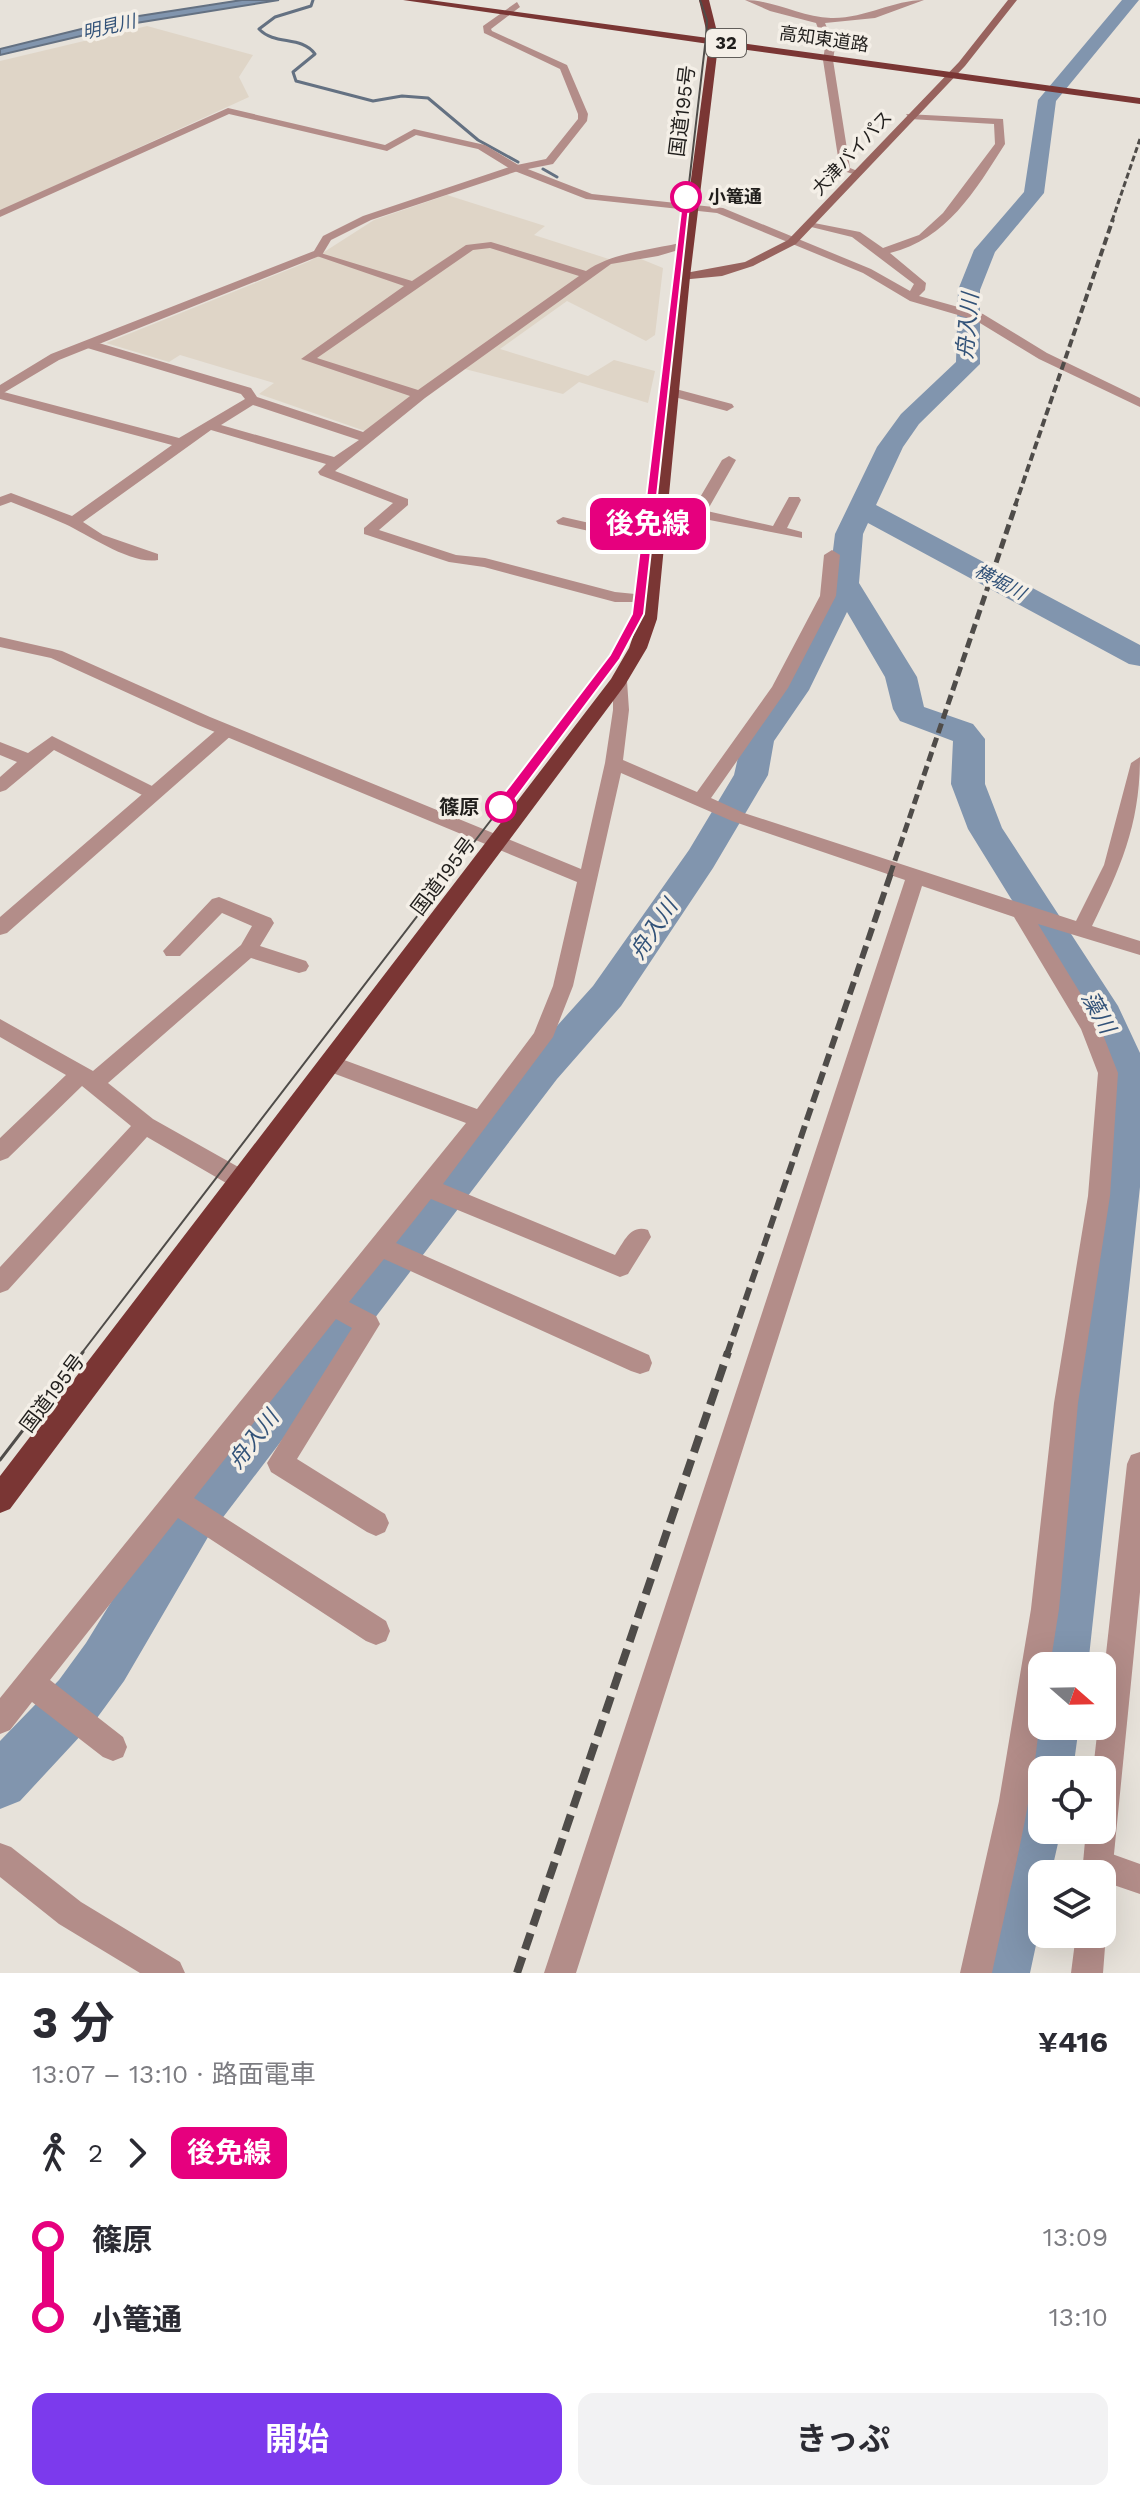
<!DOCTYPE html>
<html lang="ja">
<meta charset="utf-8">
<style>
body{margin:0;font-family:"Work Sans","Noto Sans JP",sans-serif;background:#f2f2f3;color:#2b2b33;height:100vh;display:flex;flex-direction:column;font-size:30px;white-space:nowrap}
*{box-sizing:border-box;margin:0}
p{font-size:26px;color:#7c7c81}
.icon{flex:none;width:44px;height:44px;fill:none;stroke:currentColor;stroke-width:2;stroke-linecap:round;stroke-linejoin:round}
.map{position:relative;height:1973px;overflow:hidden}
.details{display:flex;flex-direction:column;background:#fff;flex:1}
.details>*{flex:none}
.badge{padding:0 16px;border-radius:12px;font-size:28px;line-height:52px}
.needle{width:52px;rotate:110deg}
.tools{position:absolute;left:1028px;top:1652px;display:grid;gap:16px}
.tools a{display:grid;place-items:center;width:88px;height:88px;border-radius:16px;background:#fff;box-shadow:0 8px 32px #0002;font-size:40px}
.map>.badge{position:absolute;translate:-50% -50%;box-shadow:0 0 0 4px #fff}
.legs{display:flex;align-items:center;gap:12px;height:88px;padding:0 32px;font-size:26px}
.legs p{margin-inline-start:auto}
.head{display:flex;align-items:center;justify-content:space-between;height:136px;padding:0 32px}
h1{font-size:44px;font-weight:700;line-height:60px}
.button{display:flex;gap:16px;margin-top:auto;padding:16px 32px}
.button a{flex:1;height:92px;border-radius:16px;background:#7c3aed;color:#fff;font-size:32px;font-weight:700;line-height:92px;text-align:center}
.button a+a{background:#f2f2f3;color:#2b2b33}
ul{padding:0 32px;list-style:none}
li{display:flex;align-items:center;gap:28px;height:80px;font-size:30px}
li i{display:grid;place-items:center;width:12px;height:100%;margin:0 10px;background:currentColor}
li i::after{content:'';width:20px;height:20px;margin:-10px;border:6px solid;border-radius:50%;background:#fff}
li p{margin-inline-start:auto}
li:first-child i{background:linear-gradient(#0000 50%,currentColor 0)}
li:last-child i{background:linear-gradient(currentColor 50%,#0000 0)}
.map>svg:first-child{display:block}
</style>
<div class="map">
<svg width="1140" height="1973" viewBox="0 0 1140 1973">
<rect width="100%" height="100%" fill="#e7e2da"/>
<path fill="#dfd5c7" d="M 147,26 L 253,55 L 239,77 L 249,97 L 0,211 L 0,61 Z
M 447,195 L 545,226 L 534,235 L 615,261 L 641,259 L 663,268 L 655,335 L 646,341 L 567,301 L 500,349 L 588,376 L 614,360 L 655,371 L 648,403 L 579,382 L 563,394 L 453,366 L 365,431 L 259,394 L 274,383 L 180,355 L 169,362 L 106,343 L 310,261 L 374,220 Z"/>
<path fill="#8195ae" stroke="#647182" stroke-width="2" d="M 242,0 L 279,0 L 136,23 L 0,55 L 0,49 L 126,18 Z"/>
<g fill="none" stroke-linecap="round" stroke-linejoin="round">
<path stroke="#647182" stroke-width="3" d="M 313,0 L 311,6 L 275,17 L 259,29 C 275,46 301,35 315,54 L 293,72 L 296,81 L 373,101 L 402,96 L 428,98 L 478,140 L 518,162
M 543,169 L 557,177"/>
<path fill="#8195ae" fill-rule="evenodd" d="M 1122,0 L 1139,0 L 1056,101 L 1044,193 L 995,252 L 980,290 L 980,364 L 919,424 L 903,447 L 876,505 L 1140,645 L 1140,666 L 1129,664 L 868,523 L 863,534 L 859,583 L 917,677 L 924,707 L 973,724 L 985,739 L 985,784 L 1002,828 L 1118,1006 L 1140,1053 L 1140,1187 L 1088,1666 L 1042,1666 L 1042,1682 L 1036,1666 L 1103,1141 L 1105,1064 L 1087,1022 L 968,829 L 951,784 L 953,741 L 900,721 L 893,709 L 885,677 L 847,612 L 809,690 L 774,741 L 768,775 L 713,868 L 621,1006 L 557,1079 L 208,1537 L 124,1681 L 97,1718 L 20,1801 L 0,1809 L 0,1741 L 59,1680 L 86,1643 L 172,1503 L 529,1057 L 593,986 L 689,850 L 734,775 L 742,740 L 778,688 L 821,603 L 829,583 L 835,534 L 877,447 L 901,414 L 956,362 L 958,290 L 974,250 L 1024,192 L 1038,100 Z
M 1042,1703 L 1042,1726 L 1079,1726 L 1073,1770 L 1042,1770 L 1042,1830 L 1061,1830 L 1051,1874 L 1042,1874 L 1042,1917 L 1030,1973 L 970,1973 L 1020,1775 L 1017,1770 L 1025,1726 L 1033,1707 Z"/>
<path fill="#b38d89" fill-rule="evenodd" d="M 745,0 C 774,0 801,17 831,18 C 864,19 893,0 924,0 L 875,18 L 825,23 L 835,47 L 833,60 L 850,168 L 860,172 L 860,176 L 840,170 L 823,60 L 825,47 L 816,23 L 770,11 Z
M 228,108 L 385,145 L 414,129 L 485,145 L 520,166 L 592,194 L 723,208 L 871,269 L 910,291 L 914,284 L 852,237 L 803,225 L 809,222 L 860,232 L 883,248 L 919,235 L 943,213 L 995,144 L 994,124 L 910,119 L 906,114 L 1003,119 L 1005,144 C 975,191 947,239 890,253 L 926,283 L 925,290 L 919,296 L 983,314 L 1047,353 L 1140,398 L 1140,407 L 1039,359 L 975,320 L 910,301 L 863,273 L 717,213 L 586,199 L 512,170 L 478,149 L 416,135 L 387,151 L 229,114 L 0,217 L 0,210 Z
M 688,241 L 692,242 L 692,246 L 658,256 L 611,264 L 425,398 L 335,471 L 408,499 L 408,505 L 379,530 L 456,555 L 485,558 L 615,592 L 655,596 L 655,602 L 615,602 L 484,567 L 449,562 L 364,534 L 364,528 L 393,503 L 320,475 L 318,472 L 326,464 L 211,430 L 83,522 L 103,535 L 158,554 L 158,560 C 131,565 89,535 65,524 C 47,516 29,509 11,502 L 0,506 L 0,497 L 11,493 L 72,516 L 172,445 L 0,399 L 0,391 L 179,438 L 245,399 L 241,394 L 84,347 L 84,341 L 92,341 L 251,388 L 257,397 L 363,432 L 410,396 L 301,359 L 404,286 L 314,255 L 314,251 L 412,281 L 466,245 L 491,242 L 586,271 C 615,251 654,250 688,241 ZM 490,248 L 579,276 L 418,390 L 317,358 L 473,250 ZM 253,405 L 359,440 L 334,457 L 221,425 Z
M 672,388 L 732,404 L 734,407 L 727,411 L 667,395 L 665,392 Z
M 729,456 L 736,460 L 707,511 L 773,526 L 789,497 L 799,497 L 801,500 L 787,528 L 802,532 L 802,538 L 699,518 L 685,522 L 653,517 L 653,511 C 666,508 679,515 692,511 L 722,460 Z
M 563,517 L 660,539 L 662,542 L 655,546 L 558,524 L 556,521 Z
M 832,550 L 840,555 L 836,596 L 788,688 L 711,798 L 744,813 L 1076,921 L 1104,865 L 1131,763 L 1140,757 C 1140,824 1121,867 1092,926 L 1140,941 L 1140,955 L 1038,924 L 1098,1022 L 1118,1073 L 1110,1196 L 1078,1403 L 1059,1609 L 1050,1666 L 1042,1666 C 1042,1770 1013,1872 992,1973 L 960,1973 L 999,1801 L 1031,1609 L 1054,1403 L 1088,1196 L 1098,1073 L 1081,1029 L 1014,917 L 922,886 L 576,1973 L 544,1973 L 905,880 L 732,821 L 621,773 L 573,986 L 553,1037 L 443,1184 L 615,1255 C 624,1242 630,1224 648,1230 L 651,1237 L 628,1274 L 620,1277 L 431,1199 L 396,1243 L 649,1355 L 652,1363 L 649,1371 L 640,1374 L 631,1371 L 384,1259 L 349,1302 L 376,1316 L 380,1324 L 297,1459 L 385,1514 L 389,1523 L 385,1532 L 376,1536 L 367,1532 L 271,1472 L 267,1463 L 352,1328 L 336,1319 L 194,1498 L 386,1621 L 390,1631 L 386,1641 L 376,1645 L 366,1641 L 178,1518 L 50,1680 L 123,1737 L 127,1747 L 123,1757 L 113,1761 L 103,1757 L 32,1702 L 10,1730 L 0,1734 L 0,1698 L 466,1123 L 322,1069 L 319,1063 L 322,1057 L 329,1055 L 336,1057 L 477,1109 L 534,1033 L 553,986 L 577,882 L 198,725 L 51,658 L 0,647 L 0,637 L 62,651 L 210,717 L 581,869 L 605,763 L 613,710 L 613,677 L 625,677 L 627,681 L 629,710 L 623,760 L 697,792 L 772,687 L 820,596 L 824,555 Z
M 52,736 L 160,790 L 163,794 L 154,800 L 148,798 L 54,750 L 6,790 L 0,792 L 0,777 L 17,762 L 0,755 L 0,742 L 28,753 Z
M 219,897 L 271,918 L 274,923 L 260,946 L 306,961 L 309,966 L 306,971 L 299,973 L 251,958 L 108,1083 L 153,1119 L 249,1173 L 252,1180 L 249,1187 L 241,1189 L 233,1187 L 147,1137 L 8,1290 L 0,1293 L 0,1267 L 131,1126 L 82,1086 L 8,1158 L 0,1161 L 0,1138 L 66,1075 L 0,1037 L 0,1019 L 93,1071 L 241,945 L 252,926 L 222,913 L 180,956 L 166,956 L 163,951 L 212,899 Z
M 0,1843 L 11,1847 L 81,1902 L 180,1962 L 185,1973 L 140,1973 L 59,1924 L 0,1877 Z
M 1098,1849 L 1140,1864 L 1140,1894 L 1102,1881 L 1102,1874 L 1087,1874 L 1083,1864 L 1087,1853 Z"/>
<path fill="#b38d89" fill-rule="evenodd" d="M 517,2 L 520,7 L 491,29 L 492,31 L 567,65 L 588,114 L 587,121 L 553,164 L 518,171 L 371,220 L 331,240 L 322,255 L 59,360 L 0,395 L 0,385 L 51,354 L 314,251 L 323,236 L 363,216 L 512,166 L 546,159 L 578,119 L 578,114 L 560,69 L 484,33 L 483,26 Z
M 227,725 L 236,730 L 233,734 L 7,933 L 0,935 L 0,917 L 221,726 Z
M 1140,1452 L 1140,1592 L 1112,1874 L 1108,1885 L 1102,1887 L 1102,1874 L 1082,1874 L 1086,1830 L 1102,1830 L 1102,1770 L 1093,1770 L 1098,1726 L 1102,1726 L 1102,1690 L 1127,1464 L 1131,1455 Z
M 1102,1923 L 1106,1934 L 1103,1973 L 1071,1973 L 1076,1934 L 1102,1934 Z"/>
<path fill="#98635e" fill-rule="evenodd" d="M 1008,0 L 1017,0 L 965,66 L 796,244 L 753,266 L 722,276 L 680,280 L 680,274 L 745,262 L 788,240 L 959,62 Z"/>
<path fill="#7a3634" fill-rule="evenodd" d="M 403,0 L 429,0 L 708,38 L 699,0 L 709,0 L 719,40 L 1140,98 L 1140,104 L 718,46 L 690,277 L 657,619 L 647,648 L 625,685 L 10,1509 L 0,1513 L 0,1476 L 611,679 L 629,648 L 639,619 L 678,277 L 709,44 Z"/>
<path stroke="#4f4c49" stroke-width="2" d="M 81,1354 L 501,807 L 630,633 L 638,614 L 642,589 L 706,37 L 707,20 L 700,0"/>
<path stroke="#4f4c49" stroke-width="3" d="M 0,1460 L 83,1352"/>
<path stroke="#4f4c49" stroke-width="3" stroke-dasharray="6 3" stroke-linecap="butt" d="M 1112,221 L 1140,139"/>
<path stroke="#4f4c49" stroke-width="4" stroke-dasharray="8 4" stroke-linecap="butt" d="M 1015,506 L 1113,219"/>
<path stroke="#4f4c49" stroke-width="5" stroke-dasharray="10 5" stroke-linecap="butt" d="M 890,875 L 1016,504"/>
<path stroke="#4f4c49" stroke-width="6" stroke-dasharray="13 6" stroke-linecap="butt" d="M 727,1354 L 891,873"/>
<path stroke="#4f4c49" stroke-width="8" stroke-dasharray="17 8" stroke-linecap="butt" d="M 517,1973 L 728,1352"/>
</g>
<path fill="#e6007e" stroke="#fff" stroke-width="2" d="M 683,195 L 690,197 L 644,614 L 620,659 L 506,811 L 496,811 L 496,804 L 610,655 L 632,614 Z"/>
<g fill="#fff" stroke="#e6007e" stroke-width="4">
<circle cx="686" cy="197" r="14"/>
<circle cx="501" cy="807" r="14"/>
</g>
<g text-anchor="middle" stroke-width="7" stroke-linejoin="round" paint-order="stroke">
<g font-size="18" font-style="italic" fill="#325278" stroke="#f4efe7">
<text transform="translate(109 27) rotate(-13)" y="6">明見川</text>
<text transform="translate(1000 582) rotate(28)" y="6">横堀川</text>
</g>
<g font-size="18" fill="#201e1c" stroke="#f4efe7">
<text transform="translate(824 39) rotate(8)" y="6">高知東道路</text>
<text transform="translate(852 153) rotate(-47)" y="6">大津バイパス</text>
</g>
<rect fill="#f4efe7" stroke="#605d59" stroke-width="2" x="706" y="29" width="40" height="28" rx="6"/>
<g font-size="18" font-weight="bold" fill="#201e1c">
<text x="726" y="49">32</text>
</g>
<g font-size="18" font-weight="bold" fill="#201e1c" stroke="#f4efe7" text-anchor="start">
<text x="708" y="203">小篭通</text>
</g>
<g font-size="20" fill="#201e1c" stroke="#f4efe7">
<text transform="translate(682 111) rotate(-83)" y="7">国道195号</text>
<text transform="translate(443 876) rotate(-53)" y="7">国道195号</text>
<text transform="translate(52 1393) rotate(-53)" y="7">国道195号</text>
</g>
<g font-size="20" font-weight="bold" fill="#201e1c" stroke="#f4efe7" text-anchor="end">
<text x="479" y="814">篠原</text>
</g>
<g font-size="22" font-style="italic" fill="#325278" stroke="#f4efe7">
<text transform="translate(967 326) rotate(-85)" y="8">舟入川</text>
<text transform="translate(653 929) rotate(-56)" y="8">舟入川</text>
<text transform="translate(1099 1012) rotate(61)" y="8">藻川</text>
<text transform="translate(253 1439) rotate(-52)" y="8">舟入川</text>
</g>
</g>
</svg>
<div class="tools">
<a><svg class="needle" viewBox="-14 -14 28 28"><path d="M0-13l5 13h-10z" fill="#e53935"/><path d="M0 13l5-13h-10z" fill="#7c7c81"/></svg></a>
<a><svg class="icon" aria-label="locate" viewBox="0 0 24 24"><circle cx="12" cy="12" r="6"/><path d="M12 2v4M12 18v4M2 12h4M18 12h4"/></svg></a>
<a><svg class="icon" aria-label="layers" viewBox="0 0 24 24"><path d="M12 4l9 5-9 5-9-5zM3 14l9 5 9-5"/></svg></a>
</div>
<b class="badge" style="left:648px;top:524px;background:#e6007e;color:#fff">後免線</b>
</div>
<section class="details">
<div class="head"><div><h1>3 分</h1><p>13:07 – 13:10 · 路面電車</p></div><b>¥416</b></div>
<div class="legs"><svg class="icon" aria-label="walk" viewBox="0 0 24 24"><circle cx="13" cy="4" r="2"/><path d="M13 8l-2 6 4 7M11 14l-3 7M7 12l3-4h3l4 4"/></svg>2<svg class="icon" aria-label="forward" viewBox="0 0 24 24"><path d="M9 5l7 7-7 7"/></svg><b class="badge" style="background:#e6007e;color:#fff">後免線</b></div>
<ul>
<li><i style="color:#e6007e"></i><b>篠原</b><p>13:09</p></li>
<li><i style="color:#e6007e"></i><b>小篭通</b><p>13:10</p></li>
</ul>
<div class="button"><a>開始</a><a>きっぷ</a></div>
</section>
